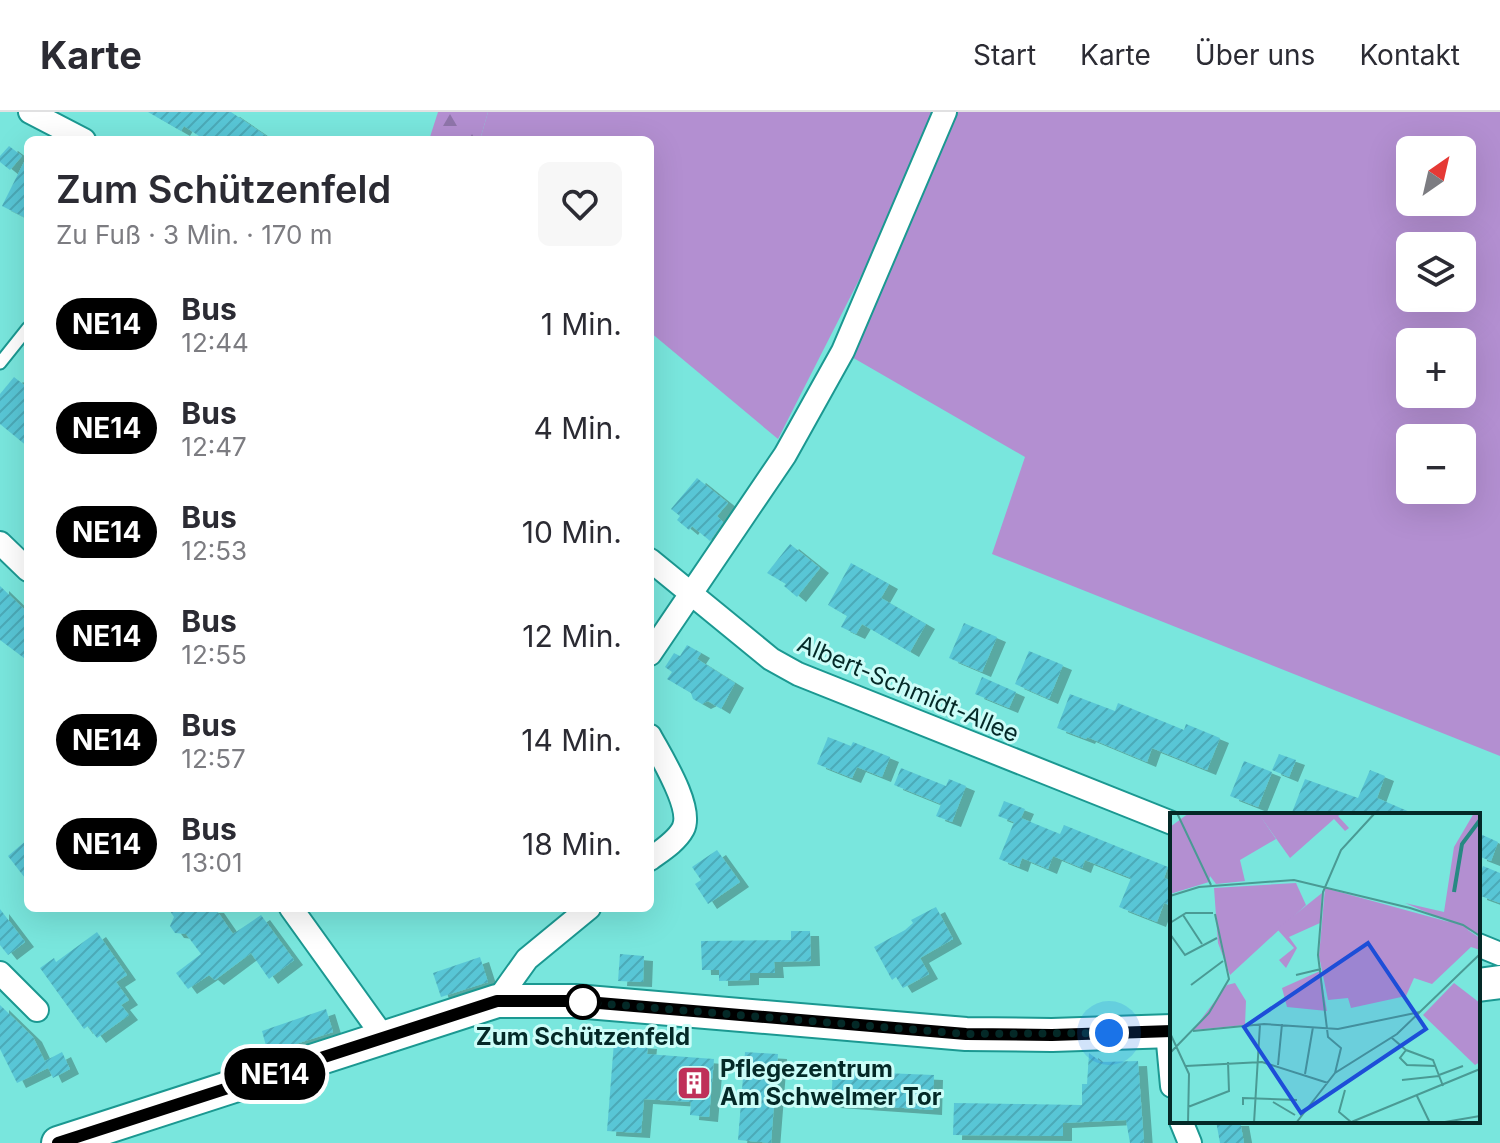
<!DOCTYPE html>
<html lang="de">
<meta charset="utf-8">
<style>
body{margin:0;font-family:Inter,sans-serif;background:#f7f7f7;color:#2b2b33;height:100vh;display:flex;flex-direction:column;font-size:30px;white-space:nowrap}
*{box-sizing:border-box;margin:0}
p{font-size:26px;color:#7c7c81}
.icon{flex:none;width:44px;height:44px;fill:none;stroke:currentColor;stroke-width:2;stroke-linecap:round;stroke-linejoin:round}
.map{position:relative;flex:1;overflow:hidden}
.drawer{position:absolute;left:24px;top:24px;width:630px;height:776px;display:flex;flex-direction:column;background:#fff;border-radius:12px;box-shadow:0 8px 32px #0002}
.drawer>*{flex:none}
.badge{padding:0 16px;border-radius:26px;font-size:28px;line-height:52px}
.needle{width:52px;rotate:34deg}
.controls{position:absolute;left:1396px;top:24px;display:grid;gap:16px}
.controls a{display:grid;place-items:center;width:80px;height:80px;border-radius:12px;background:#fff;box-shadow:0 8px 32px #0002;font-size:40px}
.you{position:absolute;width:40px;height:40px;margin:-20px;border:6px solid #fff;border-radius:50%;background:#1a73e8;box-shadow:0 0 0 12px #1a73e833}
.map>.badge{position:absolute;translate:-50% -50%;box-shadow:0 0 0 4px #fff}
.round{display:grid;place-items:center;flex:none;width:84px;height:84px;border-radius:12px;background:#f7f7f7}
.overview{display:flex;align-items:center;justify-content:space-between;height:136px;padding:0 32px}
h1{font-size:38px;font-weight:600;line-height:60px}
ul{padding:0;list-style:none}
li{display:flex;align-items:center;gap:24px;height:104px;padding:0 32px}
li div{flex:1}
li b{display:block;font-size:30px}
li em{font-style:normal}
li .badge{min-width:88px;font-weight:700;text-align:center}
header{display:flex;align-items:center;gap:48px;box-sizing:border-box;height:112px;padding:0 40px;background:#fff;border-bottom:2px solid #e1e1e2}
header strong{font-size:38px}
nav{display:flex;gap:44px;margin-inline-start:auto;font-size:28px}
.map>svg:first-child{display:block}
</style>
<header>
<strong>Karte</strong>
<nav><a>Start</a><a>Karte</a><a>Über uns</a><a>Kontakt</a></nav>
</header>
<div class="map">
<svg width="1500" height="1031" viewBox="0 0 1500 1031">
<defs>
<pattern id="forest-firs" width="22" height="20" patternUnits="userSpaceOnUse" patternTransform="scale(2)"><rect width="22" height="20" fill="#b38fd1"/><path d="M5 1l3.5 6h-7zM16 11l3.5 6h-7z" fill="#8f75aa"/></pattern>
<pattern id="building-hatch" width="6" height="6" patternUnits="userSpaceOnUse" patternTransform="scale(2)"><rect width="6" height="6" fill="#59c6d6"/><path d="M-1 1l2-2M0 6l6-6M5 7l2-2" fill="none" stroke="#4caab8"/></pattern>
<filter id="shadow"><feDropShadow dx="9" dy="5" stdDeviation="0" flood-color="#0004"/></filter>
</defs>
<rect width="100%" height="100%" fill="#79e6dd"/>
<path fill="#b38fd1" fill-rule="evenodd" d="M 488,0 L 933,0 L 863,160 L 778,327 L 650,220 L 650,28 L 480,28 Z
M 951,0 L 1500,0 L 1500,644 L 992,442 L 1025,345 L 850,244 ZM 1410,38 L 1462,38 L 1462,90 L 1410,90 ZM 1410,134 L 1462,134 L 1462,186 L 1410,186 ZM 1410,230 L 1462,230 L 1462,282 L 1410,282 ZM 1410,326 L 1462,326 L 1462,378 L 1410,378 Z"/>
<path fill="url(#forest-firs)" d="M 438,0 L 488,0 L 480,28 L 429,28 Z"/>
<path fill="url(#building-hatch)" filter="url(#shadow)" d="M 148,0 L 231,0 L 272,28 L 205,28 L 184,14 L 181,19 Z
M 9,34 L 22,44 L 10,58 L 0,50 L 0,44 Z
M 28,42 L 28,107 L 2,94 Z
M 14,265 L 28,276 L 28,335 L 0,312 L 0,282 Z
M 697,366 L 728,391 L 717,404 L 723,410 L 710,429 L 692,414 L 689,418 L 677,408 L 680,404 L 671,397 Z
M 790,432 L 820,456 L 797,485 L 784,474 L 786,472 L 767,461 Z
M 851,451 L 889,472 L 881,486 L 926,512 L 910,540 L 862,512 L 856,522 L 841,515 L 847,504 L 828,493 Z
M 0,474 L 28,501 L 28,549 L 0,528 Z
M 964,511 L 997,525 L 982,560 L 949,546 Z
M 687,533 L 701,541 L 697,547 L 735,571 L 721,597 L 708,589 L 702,592 L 693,587 L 691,581 L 667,567 L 672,560 L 665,555 L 674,541 L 680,544 Z
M 1029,539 L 1063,553 L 1049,587 L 1015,572 Z
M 982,565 L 1016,580 L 1009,596 L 975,582 Z
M 1070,582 L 1115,599 L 1118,591 L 1184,618 L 1186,612 L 1220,626 L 1207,658 L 1152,636 L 1147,650 L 1087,625 L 1086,627 L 1057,616 Z
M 828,625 L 851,634 L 853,630 L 890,645 L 882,665 L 857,655 L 852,666 L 817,652 Z
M 1279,642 L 1296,648 L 1289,665 L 1272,658 Z
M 1244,649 L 1272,660 L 1258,695 L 1230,684 Z
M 901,656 L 946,674 L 949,667 L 966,674 L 952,710 L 936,704 L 941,692 L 894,673 Z
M 1370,658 L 1385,664 L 1377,686 L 1417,703 L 1291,703 L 1305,667 L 1358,686 Z
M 1004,689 L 1025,697 L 1021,706 L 1060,722 L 1064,713 L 1168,755 L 1164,766 L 1172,769 L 1172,794 L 1164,791 L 1157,810 L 1119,795 L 1131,766 L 1085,748 L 1082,756 L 1053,744 L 1048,757 L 1022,746 L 1019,755 L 999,747 L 1014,710 L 998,704 Z
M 1478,721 L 1498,730 L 1491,749 L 1478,744 Z
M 28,727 L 28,770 L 8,744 Z
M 717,738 L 740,770 L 708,792 L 695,772 L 701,768 L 692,755 Z
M 1483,754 L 1500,761 L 1500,791 L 1478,783 L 1478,767 Z
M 936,795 L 953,827 L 920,846 L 929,862 L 903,876 L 896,865 L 892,868 L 874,835 L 905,818 L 913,811 L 911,808 Z
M 168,796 L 215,796 L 233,822 L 261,803 L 294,848 L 269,867 L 251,841 L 215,868 L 209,863 L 188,877 L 176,861 L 201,842 L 186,822 L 175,821 L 170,814 L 174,805 Z
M 0,797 L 25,830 L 8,843 L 0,833 Z
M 791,819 L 810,819 L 811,849 L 774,850 L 775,861 L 750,861 L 750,868 L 719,869 L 719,858 L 702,858 L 701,829 L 791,828 Z
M 97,820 L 127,863 L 116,870 L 129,888 L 121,893 L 129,903 L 97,926 L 88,914 L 84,917 L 40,856 L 54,846 L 56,850 Z
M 620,842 L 644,844 L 643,870 L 618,869 Z
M 480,845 L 488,870 L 441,885 L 433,861 Z
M 0,893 L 33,925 L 48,956 L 17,971 L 0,937 Z
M 326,897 L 333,920 L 268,941 L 262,919 Z
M 614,930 L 648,932 L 647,942 L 714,947 L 709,1005 L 690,1003 L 691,990 L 644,987 L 641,1021 L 607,1019 Z
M 62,940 L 70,957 L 53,966 L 45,949 Z
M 745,940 L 778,942 L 771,1031 L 738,1028 Z
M 1089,941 L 1101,950 L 1138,949 L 1144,1031 L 1130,1031 L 1126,1008 L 1063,1011 L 1063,1024 L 953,1023 L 954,991 L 1082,993 L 1082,972 L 1087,972 Z
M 833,959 L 934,963 L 933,998 L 831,991 Z
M 1216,1009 L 1240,1009 L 1244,1031 L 1220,1031 Z"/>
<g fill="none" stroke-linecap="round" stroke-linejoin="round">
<g stroke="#1b9891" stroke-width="15">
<path id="lane" d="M 0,251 L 28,216"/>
</g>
<g stroke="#1b9891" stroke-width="26">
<path id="street" d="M 30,0 L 84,28
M 0,431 L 28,458
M 650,448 L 771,547 L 798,562 L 1172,711
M 650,542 L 785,343 L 843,239 L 945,0
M 650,624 C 660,643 694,696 683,717 C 676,730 661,739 650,747
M 291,796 L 385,927
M 1478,833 L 1500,842
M 0,861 L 37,898
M 497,889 L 527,847 L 589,796
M 1167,920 L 1172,974
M 1181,1009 L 1190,1031"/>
</g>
<g stroke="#1b9891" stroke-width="36">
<path id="secondary" d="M 1478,873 L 1500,870
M 58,1031 L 497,889 L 575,889 L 966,922 L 1052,923 L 1172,919"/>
</g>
<use href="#lane" stroke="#fff" stroke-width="11"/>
<use href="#street" stroke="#fff" stroke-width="22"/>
<use href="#secondary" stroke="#fff" stroke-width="32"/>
</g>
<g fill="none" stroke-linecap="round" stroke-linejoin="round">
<g stroke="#fff" stroke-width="18">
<path id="line" d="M 58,1031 L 497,889 L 575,889 L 966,922 L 1052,923 L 1172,919"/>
</g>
<use href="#line" stroke="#000" stroke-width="12"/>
<path stroke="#042927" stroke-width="8" stroke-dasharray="0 14.4" d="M 583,890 L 966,922 L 1109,921"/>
</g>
<defs>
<g id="building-square" transform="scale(1.8)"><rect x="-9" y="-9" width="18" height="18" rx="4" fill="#bf3059" stroke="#cbfdf8"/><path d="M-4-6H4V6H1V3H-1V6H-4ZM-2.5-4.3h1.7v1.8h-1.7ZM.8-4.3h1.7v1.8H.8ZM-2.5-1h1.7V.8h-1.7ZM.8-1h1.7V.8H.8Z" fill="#fff"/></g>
</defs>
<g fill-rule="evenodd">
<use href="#building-square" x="694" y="971"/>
</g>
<circle fill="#fff" stroke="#000" stroke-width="4" cx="583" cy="890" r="16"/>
<g text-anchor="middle" stroke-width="6" stroke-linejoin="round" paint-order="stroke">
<g font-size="24" fill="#042927" stroke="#cbfdf8">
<text transform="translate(908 577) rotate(23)" y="8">Albert-Schmidt-Allee</text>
</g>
<g font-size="24" font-weight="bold" fill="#042927" stroke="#cbfdf8">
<text x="583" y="933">Zum Schützenfeld</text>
</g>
<g font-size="24" font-weight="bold" fill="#042927" stroke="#cbfdf8" text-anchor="start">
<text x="720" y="965">Pflegezentrum<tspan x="720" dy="28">Am Schwelmer Tor</tspan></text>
</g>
</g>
<g transform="translate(1170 701)">
<rect width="310" height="310" fill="#79e6dd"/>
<path d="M 19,0 L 104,0 L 91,4 L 106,26 L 70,47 L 75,68 L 46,71 L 40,63 L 39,69 L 0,81 L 0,14 ZM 304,0 L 310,0 L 310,122 L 235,90 L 274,99 L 284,34 ZM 126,70 L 136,92 L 60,162 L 48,130 L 44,75 ZM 155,75 L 290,112 L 310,125 L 310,137 L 301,134 L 262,171 L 244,165 L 236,183 L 181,195 L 178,185 L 158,187 L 149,143 ZM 150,158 L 157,198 L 117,194 L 112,175 Z" fill="#b38fd1"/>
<path d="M 104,0 L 172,0 L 168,3 L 179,15 L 175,18 L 164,6 L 120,45 L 90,3 ZM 152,80 L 150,110 L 119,124 L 127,135 L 116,155 L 109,147 L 124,135 L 107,116 ZM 65,170 L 76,188 L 75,212 L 23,217 L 57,172 Z" fill="#b38fd1"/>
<path d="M 284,170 L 310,190 L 310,249 L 305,252 L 253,202 Z" fill="#b38fd1"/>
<path fill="none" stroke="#278983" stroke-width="4" d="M 284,79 L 292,31 L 310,7"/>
<path fill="none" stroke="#4a9a94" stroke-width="2" d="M 7,0 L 41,72M 0,83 L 29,74 L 124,67 L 240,95 L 293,112 L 310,123M 13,102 L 32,131M 0,110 L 16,100 L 43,100M 0,121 L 15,142 L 47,125M 126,162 L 151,156M 21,172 L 53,148M 23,218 L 94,211 L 168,216 L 250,199M 0,220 L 19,261 L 18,310M 222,225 L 236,237 L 263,247 L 273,273M 236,237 L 230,245 L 237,252 L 266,253M 0,240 L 39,200 L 59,166 L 45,101M 108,252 L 112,211M 16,253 L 92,249 L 158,270M 165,260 L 171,235 L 158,224 L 148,142 L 153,79 L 171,37 L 205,0M 135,261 L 143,214M 269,262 L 293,253M 232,267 L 269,263M 175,277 L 169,299 L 181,309M 247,283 L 260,310M 103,289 L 125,302M 73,292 L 73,285 L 127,287M 18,294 L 59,278 L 58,249M 84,310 L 90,211M 126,310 L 165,260 L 227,221 L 310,141M 179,310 L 310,256M 269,310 L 310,303"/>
<path fill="#1d4ed8" fill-opacity="0.15" stroke="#1d4ed8" stroke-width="4" d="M 198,130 L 256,216 L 131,300 L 74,214 Z"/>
<rect width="310" height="310" fill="none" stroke="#042927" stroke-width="4"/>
</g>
</svg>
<div class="controls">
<a><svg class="needle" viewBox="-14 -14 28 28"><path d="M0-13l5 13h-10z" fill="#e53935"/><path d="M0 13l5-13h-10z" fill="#7c7c81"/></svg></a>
<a><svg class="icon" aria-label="layers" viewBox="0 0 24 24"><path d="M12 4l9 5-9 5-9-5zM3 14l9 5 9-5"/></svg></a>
<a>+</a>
<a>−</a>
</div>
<div class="you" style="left:1109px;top:921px"></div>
<b class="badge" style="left:275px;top:962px;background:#000;color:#fff">NE14</b>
<section class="drawer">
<div class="overview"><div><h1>Zum Schützenfeld</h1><p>Zu Fuß · 3 Min. · 170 m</p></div><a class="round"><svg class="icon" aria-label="heart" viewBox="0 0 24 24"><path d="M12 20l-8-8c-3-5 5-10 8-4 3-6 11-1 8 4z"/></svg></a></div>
<ul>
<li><span class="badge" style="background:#000;color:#fff">NE14</span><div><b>Bus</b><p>12:44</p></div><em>1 Min.</em></li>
<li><span class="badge" style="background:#000;color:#fff">NE14</span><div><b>Bus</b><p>12:47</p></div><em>4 Min.</em></li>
<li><span class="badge" style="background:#000;color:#fff">NE14</span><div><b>Bus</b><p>12:53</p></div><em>10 Min.</em></li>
<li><span class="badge" style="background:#000;color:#fff">NE14</span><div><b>Bus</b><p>12:55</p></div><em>12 Min.</em></li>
<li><span class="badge" style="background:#000;color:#fff">NE14</span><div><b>Bus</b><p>12:57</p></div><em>14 Min.</em></li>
<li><span class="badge" style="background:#000;color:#fff">NE14</span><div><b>Bus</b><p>13:01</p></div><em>18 Min.</em></li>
</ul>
</section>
</div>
